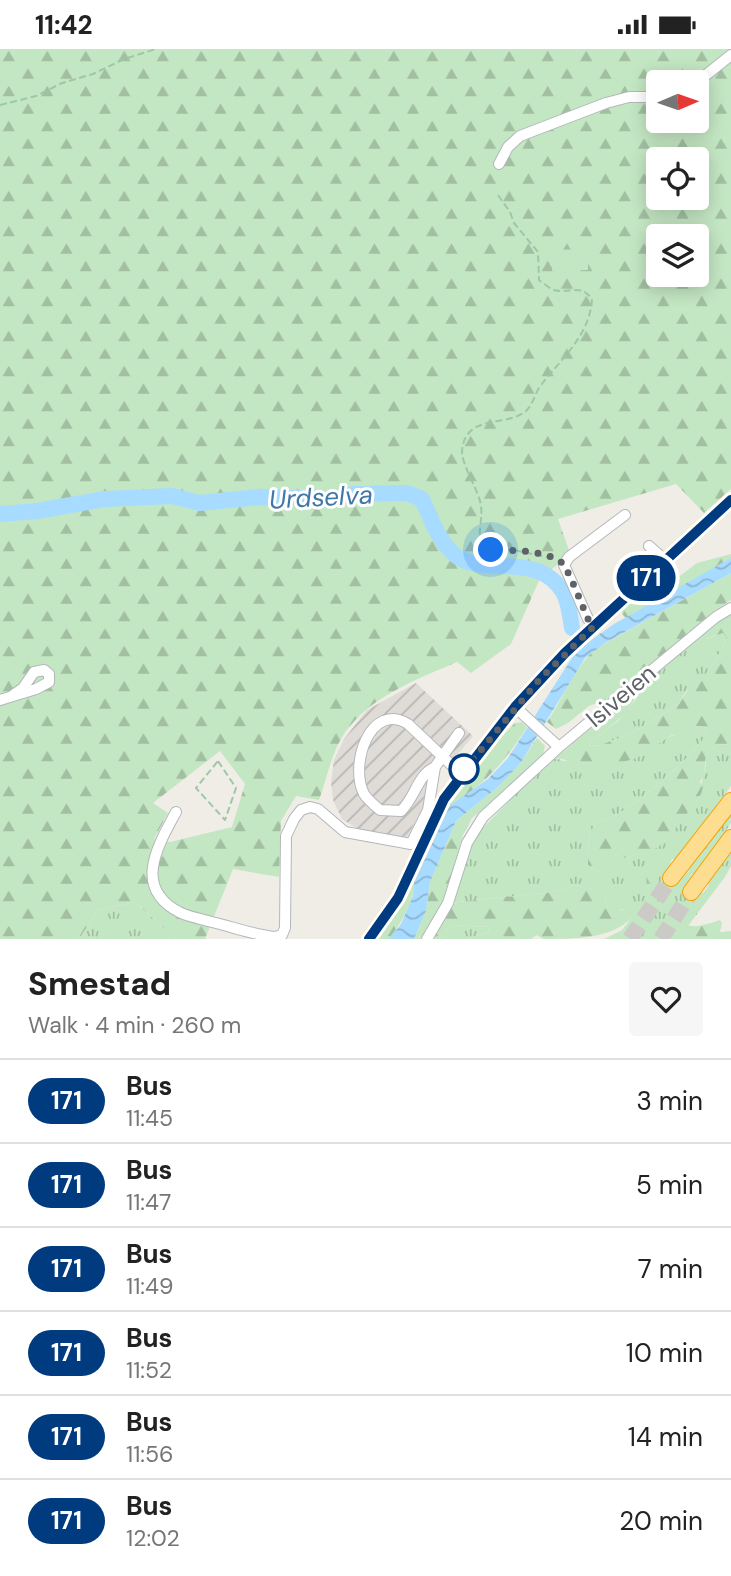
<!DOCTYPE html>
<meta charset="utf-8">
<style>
body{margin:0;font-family:"DM Sans",sans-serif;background:#f6f6f6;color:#222;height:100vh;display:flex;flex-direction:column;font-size:26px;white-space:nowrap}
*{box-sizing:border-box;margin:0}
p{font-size:23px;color:#767676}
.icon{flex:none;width:38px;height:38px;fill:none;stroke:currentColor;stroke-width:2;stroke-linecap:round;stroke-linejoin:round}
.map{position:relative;height:890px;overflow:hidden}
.side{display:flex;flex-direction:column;background:#fff;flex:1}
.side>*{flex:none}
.badge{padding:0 14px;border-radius:23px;font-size:24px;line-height:46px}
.needle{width:46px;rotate:88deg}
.controls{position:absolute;left:646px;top:21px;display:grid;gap:14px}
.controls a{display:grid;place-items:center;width:63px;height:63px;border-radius:7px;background:#fff;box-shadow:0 4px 18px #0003;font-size:35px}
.you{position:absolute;width:35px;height:35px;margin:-18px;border:5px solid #fff;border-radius:50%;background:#1a73e8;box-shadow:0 0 0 10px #1a73e833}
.map>.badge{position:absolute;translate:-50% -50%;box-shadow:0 0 0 4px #fff}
.round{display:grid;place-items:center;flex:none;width:74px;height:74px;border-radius:7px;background:#f6f6f6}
.overview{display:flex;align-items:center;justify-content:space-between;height:119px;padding:0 28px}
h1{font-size:33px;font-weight:700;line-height:52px}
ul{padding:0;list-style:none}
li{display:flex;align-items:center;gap:21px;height:84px;padding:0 28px;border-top:2px solid #e0e0e0}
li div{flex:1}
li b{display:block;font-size:26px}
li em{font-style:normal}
li .badge{min-width:77px;font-weight:700;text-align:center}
.status{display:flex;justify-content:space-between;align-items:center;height:49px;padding:0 35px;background:#fff;direction:ltr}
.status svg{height:19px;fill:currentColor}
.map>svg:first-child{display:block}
</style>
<div class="status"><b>11:42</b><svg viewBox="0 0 49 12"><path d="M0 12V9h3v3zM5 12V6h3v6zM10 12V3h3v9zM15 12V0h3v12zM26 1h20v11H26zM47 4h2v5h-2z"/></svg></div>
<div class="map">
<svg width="731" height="890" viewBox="0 0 731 890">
<defs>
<pattern id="industrial-furrows" width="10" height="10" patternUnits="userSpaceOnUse" patternTransform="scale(1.75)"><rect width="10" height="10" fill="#dfdcd8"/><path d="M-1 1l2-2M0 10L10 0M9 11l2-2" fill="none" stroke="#b8b6b3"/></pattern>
<pattern id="grass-tufts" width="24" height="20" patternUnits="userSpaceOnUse" patternTransform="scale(1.75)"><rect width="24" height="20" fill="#c4e7c3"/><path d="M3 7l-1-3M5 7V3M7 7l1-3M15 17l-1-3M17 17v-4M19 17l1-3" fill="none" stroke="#a2bfa2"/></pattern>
<pattern id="forest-firs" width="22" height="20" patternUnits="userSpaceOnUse" patternTransform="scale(1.75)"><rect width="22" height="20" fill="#c4e7c3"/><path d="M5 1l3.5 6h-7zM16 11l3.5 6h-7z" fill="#a2bfa2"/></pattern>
<pattern id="water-waves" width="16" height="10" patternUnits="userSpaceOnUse" patternTransform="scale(1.75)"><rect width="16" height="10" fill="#a7dbff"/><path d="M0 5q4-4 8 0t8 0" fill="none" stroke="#8bb5d2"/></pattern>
</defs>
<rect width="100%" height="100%" fill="#f0ede6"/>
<path fill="url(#industrial-furrows)" d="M 416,634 L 473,687 L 452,712 L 441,715 L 428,725 L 423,758 L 407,788 L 361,782 L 342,770 L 333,751 L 331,733 L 334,711 L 344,690 L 367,661 Z"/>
<path fill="url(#grass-tufts)" d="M 723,584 L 726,588 L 725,595 L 708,623 L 686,642 L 679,655 L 631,685 L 600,696 L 589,697 L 591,692 L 618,672 L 636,650 L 639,642 L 636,640 L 697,588 L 707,590 Z
M 697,677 L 704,678 L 707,685 C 691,709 625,770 597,773 C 586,786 589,800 588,816 L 601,823 L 607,823 L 616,806 L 629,810 L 636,800 L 665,792 L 701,745 C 700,729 707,722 706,706 L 717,696 L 731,695 L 731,737 L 675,811 L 672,810 L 667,825 L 678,832 L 689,822 L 686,820 L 731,766 L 731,774 L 695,827 L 692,825 L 687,837 L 696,846 L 704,843 L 709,836 L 707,834 L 731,800 L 731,817 L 725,828 L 688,877 L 682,876 L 662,887 L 664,890 L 604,890 L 622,881 L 631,869 L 622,860 L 614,862 L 608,859 L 605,847 L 593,840 L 574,836 L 553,843 L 457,853 L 451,856 L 476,786 L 517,744 L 556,709 L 563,712 L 664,690 Z
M 135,853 L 176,890 L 79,890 L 98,861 Z
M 452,876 L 489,878 L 490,882 L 470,890 L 439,890 Z"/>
<path fill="url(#forest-firs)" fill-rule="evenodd" d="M 0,0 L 731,0 L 731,440 L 704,464 L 676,435 L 558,470 L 571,507 L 541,527 L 511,595 L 471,624 L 457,613 C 416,631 365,649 341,690 C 331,707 326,732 319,751 L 296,747 L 281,772 L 279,828 L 233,820 L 205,890 L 176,890 L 135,853 L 98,861 L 79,890 L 0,890 ZM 658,33 L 696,33 L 696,72 L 658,72 ZM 658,110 L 696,110 L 696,149 L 658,149 ZM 658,187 L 696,187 L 696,226 L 658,226 ZM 220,702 L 245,735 L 232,778 L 170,793 L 154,790 L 168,764 L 153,754 Z
M 731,505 L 731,509 L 639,563 L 626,569 L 622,565 L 622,560 L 647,540 L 653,544 L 668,536 L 697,514 Z
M 731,524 L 731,551 L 714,562 L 611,649 L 589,657 L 568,674 L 556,680 L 547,673 C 563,649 573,621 595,600 Z
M 731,563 L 731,695 L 717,696 L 706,706 L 704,725 L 700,733 L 703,738 L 701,745 C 692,757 665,797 653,801 C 648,803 642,801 637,800 L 629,810 L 616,806 L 608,823 L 601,823 L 588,816 C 589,800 586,786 597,773 C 625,770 691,709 707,685 L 704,678 L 697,677 L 681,685 L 672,686 L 637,709 L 619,714 L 582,714 L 556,709 L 636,640 L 639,641 C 630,665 610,678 591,692 L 589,697 L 600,696 L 631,685 L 679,655 L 692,634 L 708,623 L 725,595 L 726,588 L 723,584 L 703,591 L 697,588 Z
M 522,673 L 527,678 C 509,707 491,728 464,748 C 458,753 451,755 445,760 C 466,729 489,700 515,674 Z
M 537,689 L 545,697 L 543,706 L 497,749 L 472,769 L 463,786 L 444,852 L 435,871 L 420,890 L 414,890 L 426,862 L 430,833 L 456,772 L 498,738 L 520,715 Z
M 651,811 L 656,811 C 657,827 661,842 662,857 L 659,861 L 653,861 L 647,847 L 646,816 Z
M 416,821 C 417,846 404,871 389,890 L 377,890 L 407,844 Z
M 574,836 L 600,841 L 605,847 L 608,859 L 630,862 L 631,869 C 612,890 573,890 543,890 L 537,886 L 531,890 L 470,890 L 490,882 L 489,878 L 452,876 L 439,890 L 432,890 C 440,880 448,858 457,853 L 553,843 Z
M 672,866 C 689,882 698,878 720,871 L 722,874 L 720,883 L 731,882 L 731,890 L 664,890 L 659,879 L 668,867 Z"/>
<path fill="#c4e7c3" d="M 588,200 L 588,221 L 552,222 L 552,201 Z"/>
<path fill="url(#water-waves)" d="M 731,509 L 731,524 L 605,594 L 585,609 L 520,715 L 498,738 L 456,772 L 430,833 L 426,862 L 414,890 L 389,890 L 401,875 L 413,847 L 416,821 L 445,760 L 488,730 L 508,709 L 577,601 L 614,575 Z"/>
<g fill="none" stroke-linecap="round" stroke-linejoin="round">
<path stroke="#a7dbff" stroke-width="16" d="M 0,465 L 37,462 L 105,450 L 172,447 L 200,454 L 259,448 L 332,450 L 353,445 L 407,444 L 422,450 C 430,468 439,493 455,506 C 484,529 537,501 563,543 C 569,552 570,568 572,579"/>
<path stroke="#cccac6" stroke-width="16" stroke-dasharray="16 8" stroke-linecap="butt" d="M 630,890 L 671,829
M 661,890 L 691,843"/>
<g stroke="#b3b7bb" stroke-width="12">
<path id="minor" d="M 696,34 L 731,6
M 499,115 L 508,98 L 520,87 L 606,54 L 629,48 L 649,48 L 658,45
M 649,497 L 665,511
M 594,577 L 588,570 L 564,516 L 569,508 L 625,466
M 0,651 L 36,640 L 49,633 L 49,625 L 44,621 L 34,623 L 23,639 L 13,646
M 515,658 L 559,698
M 435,718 C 418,725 415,749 401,762 L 380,761 C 374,756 368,751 364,745 C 349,716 370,652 408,675 L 461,725
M 176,763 C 157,798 132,840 181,864 C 190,868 202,870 212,873 C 233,878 254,886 275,888 L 282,886 L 285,879 L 286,787 L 294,770 L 301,761 L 310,758 L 318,760 L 345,783 L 411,795 L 428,761 L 435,718 L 459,684
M 427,890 L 448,854 L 467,794 L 483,768 L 559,698 L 716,568 L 731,559"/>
</g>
<g stroke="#f1c35e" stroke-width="16">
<path id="major" d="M 369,890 L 398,849 L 444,750 L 515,658 L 565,604 L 731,451"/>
</g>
<g stroke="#f5a101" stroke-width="18">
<path id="highway" d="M 671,829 L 731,752
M 691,843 L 731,789"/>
</g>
<path stroke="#9cc8a7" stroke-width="2" stroke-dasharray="7 3.5" stroke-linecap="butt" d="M 0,56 L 36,47 L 62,34 L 93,25 L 124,10 L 156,0
M 498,146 L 510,163 L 514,174 L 538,203 L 539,231 C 543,234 549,239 554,241 C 569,245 580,234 592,250 C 590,286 562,309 541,336 C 535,344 533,356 525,363 C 504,378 465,365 462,402 C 461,413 477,440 480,452 C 484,467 478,479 480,494 L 491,501 L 514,501 L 555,510
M 218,712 L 236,739 L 225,771 L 196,739 Z"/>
<use href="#minor" stroke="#fff" stroke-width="10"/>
<use href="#major" stroke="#ffefac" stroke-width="14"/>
<use href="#highway" stroke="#fdde90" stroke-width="16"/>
</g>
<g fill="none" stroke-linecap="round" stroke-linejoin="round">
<g stroke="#fff" stroke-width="16">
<path id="line" d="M 369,890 L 398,849 L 444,750 L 515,658 L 565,604 L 731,451"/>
</g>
<use href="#line" stroke="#003b80" stroke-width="10"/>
<path stroke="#5e6266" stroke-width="7" stroke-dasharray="0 12.6" d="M 464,720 L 461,725 L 540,630 L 594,577 L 588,570 C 583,559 569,521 562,514 C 547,501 510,501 491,501"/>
</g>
<circle fill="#fff" stroke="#003b80" stroke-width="3.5" cx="464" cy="720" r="14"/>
<g text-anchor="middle" stroke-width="6" stroke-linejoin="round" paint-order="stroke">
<g font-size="24" fill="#5e6266" stroke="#fff">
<text transform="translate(621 647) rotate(-40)" y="8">Isiveien</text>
</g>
<g font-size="26" font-style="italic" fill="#4077a9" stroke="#fff">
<text transform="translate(321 448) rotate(-3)" y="9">Urdselva</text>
</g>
</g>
</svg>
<div class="controls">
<a><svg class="needle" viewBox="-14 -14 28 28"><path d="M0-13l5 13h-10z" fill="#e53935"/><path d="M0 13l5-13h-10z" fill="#767676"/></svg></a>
<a><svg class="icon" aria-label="locate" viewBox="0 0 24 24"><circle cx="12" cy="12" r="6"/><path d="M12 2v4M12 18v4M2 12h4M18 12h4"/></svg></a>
<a><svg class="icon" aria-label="layers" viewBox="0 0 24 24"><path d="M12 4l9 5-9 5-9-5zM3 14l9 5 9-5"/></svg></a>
</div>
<div class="you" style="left:491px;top:501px"></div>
<b class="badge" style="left:646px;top:529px;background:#003b80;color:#fff">171</b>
</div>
<section class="side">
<div class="overview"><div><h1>Smestad</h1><p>Walk · 4 min · 260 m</p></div><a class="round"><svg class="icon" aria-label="heart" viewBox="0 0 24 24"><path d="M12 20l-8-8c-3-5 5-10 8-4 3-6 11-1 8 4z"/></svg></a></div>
<ul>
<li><span class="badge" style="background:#003b80;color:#fff">171</span><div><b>Bus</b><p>11:45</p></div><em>3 min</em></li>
<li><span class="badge" style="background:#003b80;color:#fff">171</span><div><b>Bus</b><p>11:47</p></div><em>5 min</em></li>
<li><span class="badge" style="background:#003b80;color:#fff">171</span><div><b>Bus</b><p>11:49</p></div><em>7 min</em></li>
<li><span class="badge" style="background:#003b80;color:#fff">171</span><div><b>Bus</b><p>11:52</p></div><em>10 min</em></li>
<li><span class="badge" style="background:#003b80;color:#fff">171</span><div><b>Bus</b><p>11:56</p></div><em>14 min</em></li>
<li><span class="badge" style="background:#003b80;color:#fff">171</span><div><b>Bus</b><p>12:02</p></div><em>20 min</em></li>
</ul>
</section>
